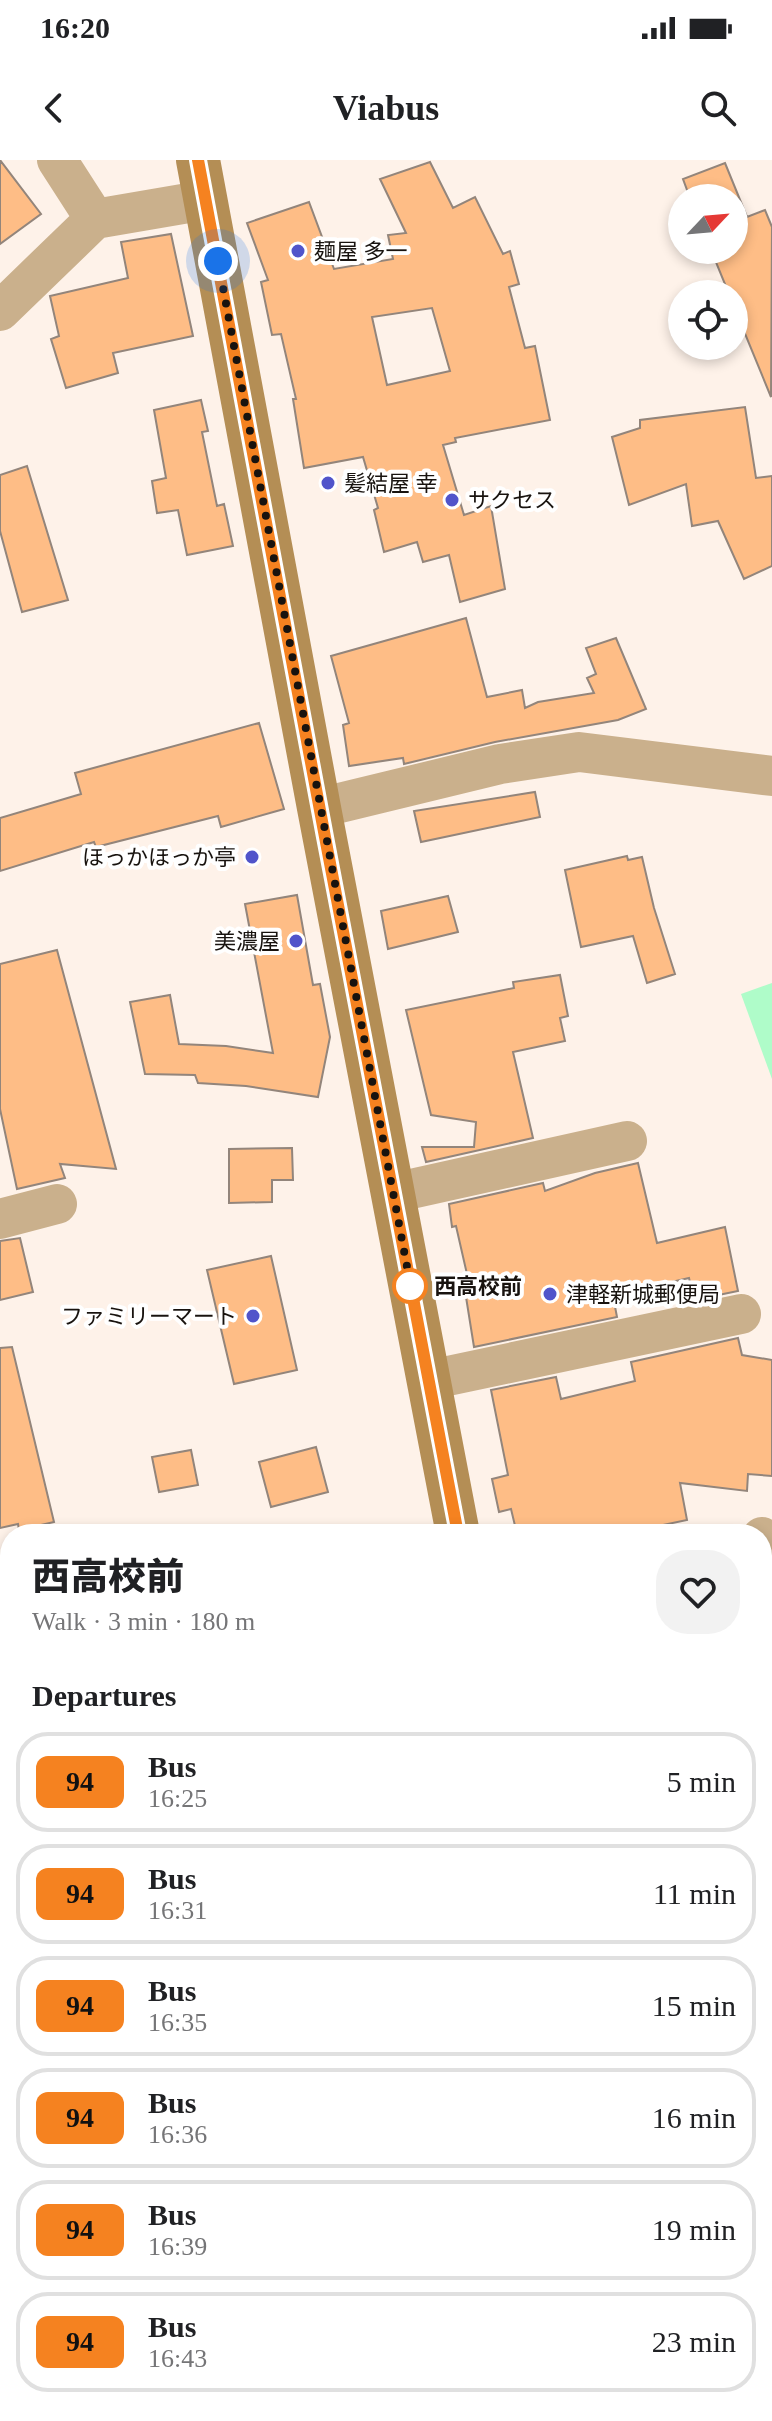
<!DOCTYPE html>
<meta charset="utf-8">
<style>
body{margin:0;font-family:"Times New Roman","Noto Sans JP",serif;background:#f2f2f2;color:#202124;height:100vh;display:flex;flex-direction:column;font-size:30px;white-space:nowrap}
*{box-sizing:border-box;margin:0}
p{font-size:26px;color:#757577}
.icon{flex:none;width:44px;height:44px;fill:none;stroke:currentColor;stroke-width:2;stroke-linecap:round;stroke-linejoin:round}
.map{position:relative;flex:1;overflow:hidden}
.panel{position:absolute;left:0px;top:1364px;width:772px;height:898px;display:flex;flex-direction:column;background:#fff;border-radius:32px 32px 0 0;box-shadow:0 4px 12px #0003}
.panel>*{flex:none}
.badge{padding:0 16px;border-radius:12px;font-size:28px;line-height:52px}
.needle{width:52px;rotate:64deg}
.buttons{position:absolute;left:668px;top:24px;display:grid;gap:16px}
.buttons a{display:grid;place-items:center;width:80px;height:80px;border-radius:50%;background:#fff;box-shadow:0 4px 12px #0003;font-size:40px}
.you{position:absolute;width:40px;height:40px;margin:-20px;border:6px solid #fff;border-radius:50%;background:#1a73e8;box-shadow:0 0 0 12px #1a73e833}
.map>.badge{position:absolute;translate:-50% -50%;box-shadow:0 0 0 4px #fff}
h2{padding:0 32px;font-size:30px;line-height:72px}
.round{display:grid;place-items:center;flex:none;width:84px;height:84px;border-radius:32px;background:#f2f2f2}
.summary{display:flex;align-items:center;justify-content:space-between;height:136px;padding:0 32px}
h1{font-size:38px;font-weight:800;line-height:60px}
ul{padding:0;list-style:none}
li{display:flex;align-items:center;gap:24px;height:100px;margin:0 16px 12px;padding:0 16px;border:4px solid #e0e0e0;border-radius:32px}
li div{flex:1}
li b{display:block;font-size:30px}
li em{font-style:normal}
li .badge{min-width:88px;font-weight:700;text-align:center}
.status{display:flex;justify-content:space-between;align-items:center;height:56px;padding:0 40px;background:#fff;direction:ltr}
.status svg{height:22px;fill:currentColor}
header{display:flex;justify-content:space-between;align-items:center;height:104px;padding:0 32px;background:#fff;font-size:36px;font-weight:800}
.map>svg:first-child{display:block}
</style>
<div class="status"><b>16:20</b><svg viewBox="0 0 49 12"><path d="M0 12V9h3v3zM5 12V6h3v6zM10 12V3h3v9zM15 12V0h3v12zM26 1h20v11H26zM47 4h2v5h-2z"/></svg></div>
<header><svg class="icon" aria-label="back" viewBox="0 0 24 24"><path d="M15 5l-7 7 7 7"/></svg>Viabus<svg class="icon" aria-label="search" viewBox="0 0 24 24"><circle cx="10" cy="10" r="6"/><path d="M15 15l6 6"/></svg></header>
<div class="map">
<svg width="772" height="2261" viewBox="0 0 772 2261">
<rect width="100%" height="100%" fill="#fef2e9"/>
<path fill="#affcc9" d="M 772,823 L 772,919 L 741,834 Z"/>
<path fill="#febd86" stroke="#93857b" stroke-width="2" fill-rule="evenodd" d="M 0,0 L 41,54 L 0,84 Z
M 430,2 L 453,48 L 475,37 L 503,94 L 510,91 L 519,124 L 509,127 L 525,188 L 535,186 L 550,260 L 455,278 L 456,282 L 443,285 L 464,355 L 491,346 L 505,429 L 460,442 L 449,395 L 423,402 L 417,382 L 384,392 L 374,350 L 378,348 L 363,297 L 304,308 L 293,239 L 296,239 L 281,174 L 272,175 L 261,122 L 268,120 L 247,63 L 309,42 L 334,109 L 393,99 L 388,75 L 406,73 L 380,19 ZM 432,148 L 450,211 L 387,225 L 372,157 Z
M 725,3 L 747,57 L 765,50 L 772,67 L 771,237 L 734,147 L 734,134 L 729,134 L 711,90 L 734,90 L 734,38 L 690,38 L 683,19 Z
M 171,74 L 193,176 L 113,193 L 118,213 L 66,228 L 51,179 L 59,176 L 50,136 L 128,118 L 121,82 Z
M 201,240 L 208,271 L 202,272 L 217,346 L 224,344 L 233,386 L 187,395 L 178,350 L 157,353 L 152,321 L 166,318 L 154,250 Z
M 745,247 L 756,318 L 772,316 L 772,406 L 744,419 L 718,361 L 692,366 L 686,324 L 629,345 L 612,277 L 640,268 L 640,260 Z
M 27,306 L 68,440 L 22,452 L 0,371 L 0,315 Z
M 466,458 L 487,537 L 522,530 L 525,548 L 538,542 L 594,533 L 587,518 L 596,514 L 586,488 L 616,478 L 646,549 L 618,560 L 495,582 L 404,604 L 403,598 L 349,606 L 343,565 L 349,563 L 331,496 Z
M 259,563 L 284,649 L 221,667 L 218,656 L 96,687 L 94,682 L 0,711 L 0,658 L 81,634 L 75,613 Z
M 535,632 L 540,657 L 421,682 L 414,651 Z
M 627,696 L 628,700 L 642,697 L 654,748 L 675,814 L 647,823 L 633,776 L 581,787 L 565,710 Z
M 297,735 L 313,825 L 320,824 L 330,877 L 318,937 L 246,926 L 198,923 L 195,915 L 145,914 L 130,842 L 170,835 L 179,884 L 226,886 L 273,893 L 245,744 Z
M 448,736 L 458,772 L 388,789 L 381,751 Z
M 57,790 L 116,1009 L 60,1004 L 65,1018 L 17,1029 L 0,949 L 0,804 Z
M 560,815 L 568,856 L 560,858 L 565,881 L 513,892 L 533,978 L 426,1002 L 422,987 L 474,987 L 476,962 L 431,955 L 406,850 L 514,828 L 513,822 Z
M 292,988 L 293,1020 L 272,1020 L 272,1042 L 229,1043 L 229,989 Z
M 638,1003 L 657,1083 L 725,1067 L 738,1131 L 694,1140 L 689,1118 L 676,1121 L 613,1136 L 617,1157 L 474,1187 L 466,1137 L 472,1136 L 456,1066 L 452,1067 L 449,1044 L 543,1023 L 545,1031 L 595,1013 Z
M 20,1078 L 33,1132 L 0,1140 L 0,1081 Z
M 271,1096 L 297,1210 L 234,1224 L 207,1110 Z
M 738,1178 L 742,1195 L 772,1200 L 772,1316 L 748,1314 L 747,1331 L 680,1323 L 687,1360 L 620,1374 L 517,1374 L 511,1349 L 499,1352 L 492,1319 L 508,1315 L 491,1230 L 556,1217 L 561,1239 L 635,1221 L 631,1202 Z
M 12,1187 L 54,1362 L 19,1370 L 18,1364 L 0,1368 L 0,1188 Z
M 316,1287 L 328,1332 L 271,1347 L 259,1302 Z
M 191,1290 L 198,1325 L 159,1332 L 152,1297 Z"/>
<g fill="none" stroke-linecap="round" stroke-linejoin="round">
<path stroke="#cab08c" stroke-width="40" d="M 57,0 L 95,59
M 0,151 L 95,59 L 206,40
M 319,648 L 500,604 L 579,592 L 772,616
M 393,1033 L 627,981
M 0,1059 L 57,1044
M 429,1220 L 741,1154
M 762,1377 L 771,1655 L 762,1659
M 0,1490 L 10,1487
M 762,1988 L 772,1987
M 0,2023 L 10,2019
M 54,2252 L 55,2261"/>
<path stroke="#b48e55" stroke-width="44" d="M 198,0 L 319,648 L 458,1374
M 623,2252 L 625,2261"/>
</g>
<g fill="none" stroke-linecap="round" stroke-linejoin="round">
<g stroke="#fff" stroke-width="18">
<path id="line" d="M 198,0 L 325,677 L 458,1374"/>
</g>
<use href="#line" stroke="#f58220" stroke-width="12"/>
<path stroke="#18130f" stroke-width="8" stroke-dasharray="0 14.4" d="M 218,101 L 411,1128 L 410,1126"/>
</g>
<g fill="#5154ca" stroke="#fff" stroke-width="3">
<circle cx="298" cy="91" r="8"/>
<circle cx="328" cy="323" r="8"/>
<circle cx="452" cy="340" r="8"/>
<circle cx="252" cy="697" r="8"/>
<circle cx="296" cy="781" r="8"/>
<circle cx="550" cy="1134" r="8"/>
<circle cx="253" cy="1156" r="8"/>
</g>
<circle fill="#fff" stroke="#f58220" stroke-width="4" cx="410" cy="1126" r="16"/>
<g text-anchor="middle" stroke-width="8" stroke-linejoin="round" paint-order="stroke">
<g font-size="22" fill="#18130f" stroke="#fff" text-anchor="start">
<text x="314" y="99">麺屋 多一</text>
<text x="344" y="331">髪結屋 幸</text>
<text x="468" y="348">サクセス</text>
<text x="236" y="705" text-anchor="end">ほっかほっか亭</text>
<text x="280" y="789" text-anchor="end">美濃屋</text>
<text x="566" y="1142">津軽新城郵便局</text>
<text x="237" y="1164" text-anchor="end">ファミリーマート</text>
</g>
<g font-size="22" font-weight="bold" fill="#18130f" stroke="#fff" text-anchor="start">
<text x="434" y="1134">西高校前</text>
</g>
</g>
</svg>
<div class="buttons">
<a><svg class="needle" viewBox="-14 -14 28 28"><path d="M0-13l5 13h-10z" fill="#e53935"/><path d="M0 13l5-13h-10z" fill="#757577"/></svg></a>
<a><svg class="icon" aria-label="locate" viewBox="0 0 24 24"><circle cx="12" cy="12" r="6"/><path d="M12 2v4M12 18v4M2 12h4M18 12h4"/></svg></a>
</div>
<div class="you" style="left:218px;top:101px"></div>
<section class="panel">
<div class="summary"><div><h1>西高校前</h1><p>Walk · 3 min · 180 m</p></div><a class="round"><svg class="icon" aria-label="heart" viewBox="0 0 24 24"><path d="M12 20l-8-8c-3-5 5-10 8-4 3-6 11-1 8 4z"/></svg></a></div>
<h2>Departures</h2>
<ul>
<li><span class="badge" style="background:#f58220;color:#111">94</span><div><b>Bus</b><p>16:25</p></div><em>5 min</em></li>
<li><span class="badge" style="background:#f58220;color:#111">94</span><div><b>Bus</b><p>16:31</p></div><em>11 min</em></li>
<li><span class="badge" style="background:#f58220;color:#111">94</span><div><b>Bus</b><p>16:35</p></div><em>15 min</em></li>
<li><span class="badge" style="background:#f58220;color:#111">94</span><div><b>Bus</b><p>16:36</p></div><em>16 min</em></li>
<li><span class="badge" style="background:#f58220;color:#111">94</span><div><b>Bus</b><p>16:39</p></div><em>19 min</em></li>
<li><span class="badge" style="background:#f58220;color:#111">94</span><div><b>Bus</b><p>16:43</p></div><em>23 min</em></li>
</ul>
</section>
</div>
